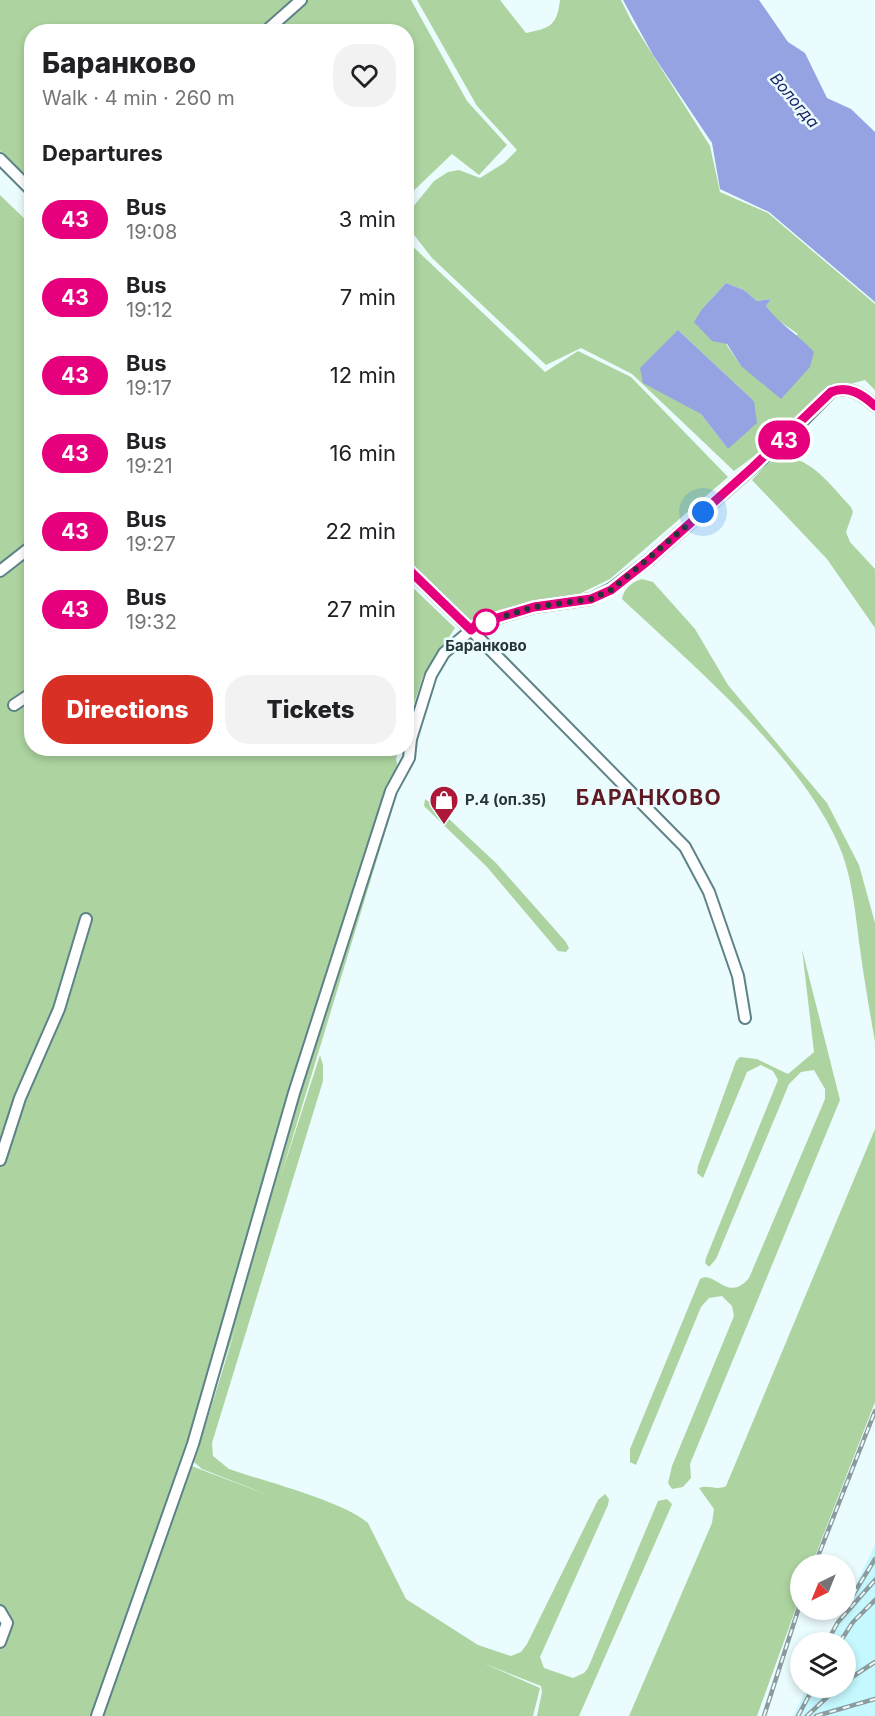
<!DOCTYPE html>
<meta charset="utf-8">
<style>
body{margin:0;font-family:Inter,sans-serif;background:#f2f2f2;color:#202124;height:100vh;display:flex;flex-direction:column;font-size:22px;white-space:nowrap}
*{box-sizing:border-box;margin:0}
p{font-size:20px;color:#757577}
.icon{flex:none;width:33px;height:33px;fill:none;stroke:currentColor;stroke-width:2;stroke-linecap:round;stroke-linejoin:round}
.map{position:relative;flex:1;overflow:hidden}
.side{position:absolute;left:24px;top:24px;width:390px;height:732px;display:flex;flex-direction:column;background:#fff;border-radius:24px;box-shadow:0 3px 9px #0003}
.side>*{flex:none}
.badge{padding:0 12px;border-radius:20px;font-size:21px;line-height:39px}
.needle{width:39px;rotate:223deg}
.tools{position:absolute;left:790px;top:1554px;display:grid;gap:12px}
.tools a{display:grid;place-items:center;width:66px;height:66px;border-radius:50%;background:#fff;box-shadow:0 3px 9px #0003;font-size:30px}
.you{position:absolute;width:30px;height:30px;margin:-15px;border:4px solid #fff;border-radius:50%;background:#1a73e8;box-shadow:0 0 0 9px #1a73e833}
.map>.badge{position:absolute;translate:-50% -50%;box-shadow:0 0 0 3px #fff}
h2{padding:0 18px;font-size:22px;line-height:54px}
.round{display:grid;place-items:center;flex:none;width:63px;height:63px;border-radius:24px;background:#f2f2f2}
.head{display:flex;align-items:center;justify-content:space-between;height:102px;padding:0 18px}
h1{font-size:28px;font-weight:800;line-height:45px}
.action{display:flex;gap:12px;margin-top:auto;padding:12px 18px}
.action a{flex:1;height:69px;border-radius:24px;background:#d93025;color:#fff;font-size:24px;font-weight:800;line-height:69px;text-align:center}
.action a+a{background:#f2f2f2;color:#202124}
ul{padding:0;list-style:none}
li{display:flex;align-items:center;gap:18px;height:78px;padding:0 18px}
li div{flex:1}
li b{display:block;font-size:22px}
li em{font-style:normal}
li .badge{min-width:66px;font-weight:700;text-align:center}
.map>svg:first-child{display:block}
</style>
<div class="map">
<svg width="875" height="1716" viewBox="0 0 875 1716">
<rect width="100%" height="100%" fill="#ebfcfe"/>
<path fill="#c5f8ff" d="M 875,1545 L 875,1716 L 793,1716 L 807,1688 L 846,1688 L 846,1642 L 828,1642 Z"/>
<path fill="#add4a0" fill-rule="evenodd" d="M 0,0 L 411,0 L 467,101 L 507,145 L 479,175 L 452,154 L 407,197 L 406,32 L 32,32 L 31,183 L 0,151 Z
M 417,0 L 500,0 L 526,33 C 550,28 557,26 560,0 L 621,0 L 632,22 L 710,146 L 720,192 L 768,213 L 875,304 L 875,390 L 865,380 L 821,392 L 769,445 L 734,471 L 632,374 L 581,348 L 546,365 L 432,258 L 411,231 L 409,219 L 412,208 L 434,181 L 448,172 L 459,170 L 480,178 L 504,163 L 517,150 L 477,106 ZM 726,283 L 744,290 L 757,301 L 771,299 L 766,306 L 775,318 L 798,334 L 741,366 L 702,309 ZM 678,330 L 754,401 L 728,449 L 701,414 Z
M 0,195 L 31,225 L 32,748 L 399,749 L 396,759 L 401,780 L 280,1179 L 320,1055 L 323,1065 L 323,1081 L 212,1443 L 213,1456 L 229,1469 C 266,1482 340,1500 368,1523 L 406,1599 L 478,1645 L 511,1656 L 521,1652 L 527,1644 L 598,1500 L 605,1494 L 609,1499 L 608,1505 L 540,1657 L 544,1668 L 573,1678 L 584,1673 L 588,1668 L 658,1501 L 667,1499 L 672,1504 L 670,1509 L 579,1716 L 537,1716 L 542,1692 L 541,1686 L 483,1663 L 540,1688 L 533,1716 L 0,1716 ZM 236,1327 L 194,1462 L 202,1469 L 273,1497 L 189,1465 Z
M 406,240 L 545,372 L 578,351 L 631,377 L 728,477 L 610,579 L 575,596 L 470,622 L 407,559 Z
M 783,456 C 814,460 830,485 851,507 L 853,512 L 846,532 L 850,542 L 875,569 L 875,628 L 827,559 L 752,480 L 767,464 Z
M 642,579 L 653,582 L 695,629 L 728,685 L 827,803 L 859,865 L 875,923 L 875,1042 C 870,1013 865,985 861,956 C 856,922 854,886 842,853 C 806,760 694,667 622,599 C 624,588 632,582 642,579 Z
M 407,582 L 455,628 L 423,676 L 407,726 Z
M 425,799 L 434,805 L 496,863 L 566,942 L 569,948 L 566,952 L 558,951 L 487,867 L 424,806 Z
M 802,949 L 840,1100 L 690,1464 L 691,1478 L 683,1487 L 672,1489 L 668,1483 L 672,1466 L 734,1316 L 732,1306 L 722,1296 L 709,1298 L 701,1307 L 636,1465 L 630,1462 L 630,1449 L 700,1279 C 715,1269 727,1304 749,1278 L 825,1099 L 825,1089 L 814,1070 L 801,1072 L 789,1084 L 716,1259 L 709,1267 L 705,1263 L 706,1258 L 778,1080 L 773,1071 L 761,1065 L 747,1072 L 703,1178 L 697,1173 L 698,1166 L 736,1061 L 740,1057 L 757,1059 L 788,1074 L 814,1052 Z
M 875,1129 L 875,1402 L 812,1564 L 801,1564 L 801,1594 L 757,1716 L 629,1716 L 712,1523 L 714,1509 L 699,1488 C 708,1484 717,1491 726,1486 Z"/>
<path fill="#95a3e3" d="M 623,0 L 759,0 L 788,42 L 805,53 L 827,98 L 851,109 L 875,132 L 875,302 L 769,212 L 720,189 L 712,143 L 653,55 Z
M 726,283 L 744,290 L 757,301 L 771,299 L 766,306 C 779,324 799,335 814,352 L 810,367 L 781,399 L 741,366 L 727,344 L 712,341 L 694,322 L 702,309 Z
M 678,330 L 754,401 L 757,423 L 728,449 L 701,414 L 643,383 L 640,368 Z"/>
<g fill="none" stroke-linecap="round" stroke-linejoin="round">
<g stroke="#5d8388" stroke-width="14">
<path id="minor" d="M 265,32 L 301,0
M 0,159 L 32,191
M 406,567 L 471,630 L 477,624 L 534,607 L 591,599 L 611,589 L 649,560 L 786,438 L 831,392 C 848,385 862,394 875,406
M 0,571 L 32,546
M 14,705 L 32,693
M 0,1160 L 20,1098 L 59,1009 L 86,919
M 0,1611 L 7,1623 L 0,1642
M 97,1716 L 193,1444 L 294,1093 L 391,791 L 409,758 L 411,739 L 431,675 L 444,653 L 471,630 L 685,847 L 709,892 L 738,976 L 745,1018"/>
</g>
<use href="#minor" stroke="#fff" stroke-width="10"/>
<g stroke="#8c9c9e" stroke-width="4.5">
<path id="rail" d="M 815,1564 L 875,1411
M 853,1595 L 875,1559
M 827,1642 L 838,1622 L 875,1580
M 840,1642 L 853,1622 L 875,1600
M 846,1681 L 875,1662
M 764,1716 L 801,1601
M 798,1716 L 813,1688
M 807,1716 L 837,1688
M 816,1716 L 875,1699"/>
</g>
<use href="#rail" stroke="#ebfcfe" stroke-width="2" stroke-dasharray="7" stroke-linecap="butt"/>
</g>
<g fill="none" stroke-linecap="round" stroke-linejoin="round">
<g stroke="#fff" stroke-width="14">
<path id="line" d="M 406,567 L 471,630 L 477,624 L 534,607 L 591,599 L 611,590 L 649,560 L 753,467 L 831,392 C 848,385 862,394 875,406"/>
</g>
<use href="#line" stroke="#e6007e" stroke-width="9"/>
<path stroke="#263638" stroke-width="6" stroke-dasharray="0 10.8" d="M 486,622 L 534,607 L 591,599 L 611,590 L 703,512"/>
</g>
<defs>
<g id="shop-pin" transform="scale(1.5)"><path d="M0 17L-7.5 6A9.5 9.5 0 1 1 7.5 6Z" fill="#ad1738" stroke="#ebfcfe"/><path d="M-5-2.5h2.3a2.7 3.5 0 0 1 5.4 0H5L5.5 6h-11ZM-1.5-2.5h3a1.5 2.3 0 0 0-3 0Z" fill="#fff"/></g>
</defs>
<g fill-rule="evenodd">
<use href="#shop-pin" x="444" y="800"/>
</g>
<circle fill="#fff" stroke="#e6007e" stroke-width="3" cx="486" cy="622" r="12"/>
<g text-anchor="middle" stroke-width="5" stroke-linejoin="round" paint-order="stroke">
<g font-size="15" font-weight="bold" fill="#263638" stroke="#ebfcfe">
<text x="486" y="651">Баранково</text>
</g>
<g font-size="15" font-weight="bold" fill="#263638" stroke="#ebfcfe" text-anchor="start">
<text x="465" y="805">Р.4 (оп.35)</text>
</g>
<g font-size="16" font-style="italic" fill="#20246d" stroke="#ebfcfe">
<text transform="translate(795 100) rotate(50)" y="6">Вологда</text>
</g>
<g font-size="21" font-weight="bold" letter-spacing="1.5" fill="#5e1922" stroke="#ebfcfe">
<text x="649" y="805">БАРАНКОВО</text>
</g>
</g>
</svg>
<div class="tools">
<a><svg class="needle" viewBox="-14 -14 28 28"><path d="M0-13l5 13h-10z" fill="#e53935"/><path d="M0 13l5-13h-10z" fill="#757577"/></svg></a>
<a><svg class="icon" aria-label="layers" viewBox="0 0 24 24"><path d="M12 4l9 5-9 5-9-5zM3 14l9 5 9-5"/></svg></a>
</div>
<div class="you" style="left:703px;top:512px"></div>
<b class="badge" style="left:784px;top:440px;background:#e6007e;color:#fff">43</b>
<section class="side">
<div class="head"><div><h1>Баранково</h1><p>Walk · 4 min · 260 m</p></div><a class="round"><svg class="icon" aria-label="heart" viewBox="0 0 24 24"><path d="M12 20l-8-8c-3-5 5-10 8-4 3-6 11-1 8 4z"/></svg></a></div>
<h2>Departures</h2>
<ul>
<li><span class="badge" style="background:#e6007e;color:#fff">43</span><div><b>Bus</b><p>19:08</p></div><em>3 min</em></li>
<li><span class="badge" style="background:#e6007e;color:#fff">43</span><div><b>Bus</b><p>19:12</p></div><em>7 min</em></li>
<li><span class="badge" style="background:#e6007e;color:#fff">43</span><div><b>Bus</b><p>19:17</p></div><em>12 min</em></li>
<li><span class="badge" style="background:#e6007e;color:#fff">43</span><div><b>Bus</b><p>19:21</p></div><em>16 min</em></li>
<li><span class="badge" style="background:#e6007e;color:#fff">43</span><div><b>Bus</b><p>19:27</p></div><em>22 min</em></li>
<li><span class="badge" style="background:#e6007e;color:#fff">43</span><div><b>Bus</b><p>19:32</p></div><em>27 min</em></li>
</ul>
<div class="action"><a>Directions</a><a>Tickets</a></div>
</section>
</div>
